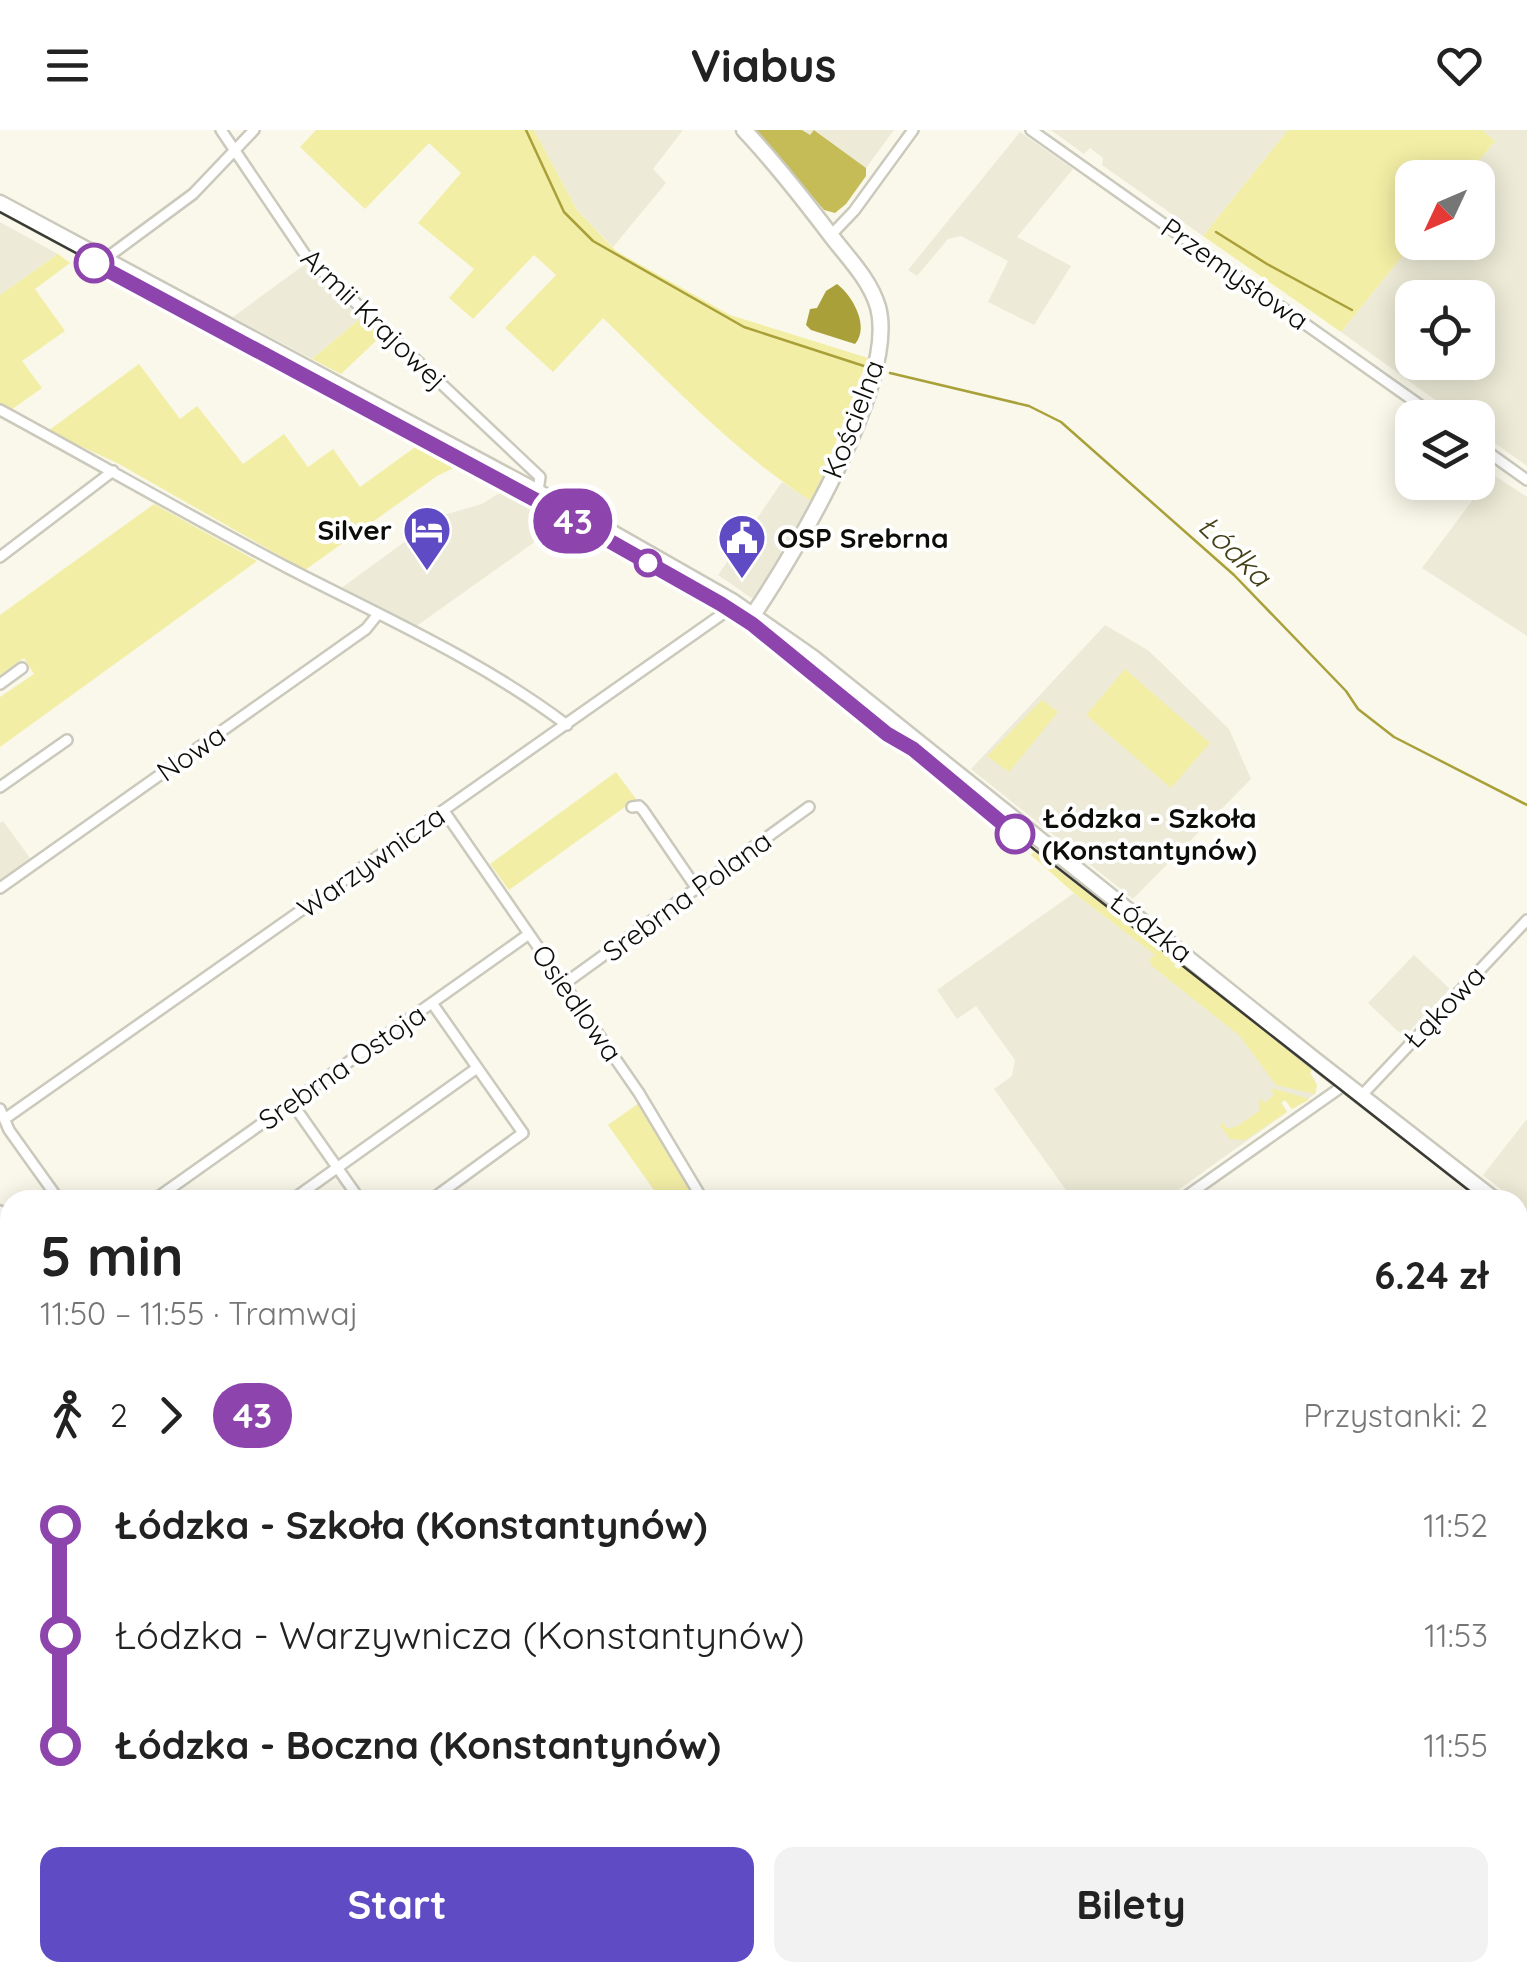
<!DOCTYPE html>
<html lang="pl">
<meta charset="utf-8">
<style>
body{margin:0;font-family:Quicksand,sans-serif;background:#f2f2f2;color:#222;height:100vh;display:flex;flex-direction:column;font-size:38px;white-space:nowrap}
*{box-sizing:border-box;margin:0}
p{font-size:32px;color:#767676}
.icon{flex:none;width:55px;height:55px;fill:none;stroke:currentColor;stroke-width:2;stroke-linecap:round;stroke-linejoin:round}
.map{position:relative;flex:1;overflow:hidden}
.details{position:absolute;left:0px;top:1060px;width:1528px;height:792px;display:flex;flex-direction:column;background:#fff;border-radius:30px 30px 0 0;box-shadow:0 5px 25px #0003}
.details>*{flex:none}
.badge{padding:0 20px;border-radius:32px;font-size:35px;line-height:65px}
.needle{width:65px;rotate:226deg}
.fabs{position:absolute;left:1395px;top:30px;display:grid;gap:20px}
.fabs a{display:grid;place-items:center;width:100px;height:100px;border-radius:20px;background:#fff;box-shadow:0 5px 25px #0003;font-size:50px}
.map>.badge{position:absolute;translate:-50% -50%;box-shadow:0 0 0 5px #fff}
.legs{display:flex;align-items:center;gap:15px;height:110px;padding:0 40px;font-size:32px}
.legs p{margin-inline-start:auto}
.overview{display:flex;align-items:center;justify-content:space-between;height:170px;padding:0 40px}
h1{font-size:55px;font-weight:700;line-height:75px}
.action{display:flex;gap:20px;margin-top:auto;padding:20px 40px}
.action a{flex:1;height:115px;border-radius:20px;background:#5f4cc5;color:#fff;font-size:40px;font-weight:700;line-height:115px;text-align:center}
.action a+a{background:#f2f2f2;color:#222}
ul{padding:0 40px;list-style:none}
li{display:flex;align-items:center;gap:35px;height:110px;font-size:38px}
li i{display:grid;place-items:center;width:15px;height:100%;margin:0 12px;background:currentColor}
li i::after{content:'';width:25px;height:25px;margin:-12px;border:8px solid;border-radius:50%;background:#fff}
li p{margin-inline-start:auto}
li:first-child i{background:linear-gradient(#0000 50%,currentColor 0)}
li:last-child i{background:linear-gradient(currentColor 50%,#0000 0)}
header{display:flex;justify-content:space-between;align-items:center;height:130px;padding:0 40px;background:#fff;font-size:45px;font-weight:700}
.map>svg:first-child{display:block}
</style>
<header><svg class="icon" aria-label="menu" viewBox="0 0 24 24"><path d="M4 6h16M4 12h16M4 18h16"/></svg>Viabus<svg class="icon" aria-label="heart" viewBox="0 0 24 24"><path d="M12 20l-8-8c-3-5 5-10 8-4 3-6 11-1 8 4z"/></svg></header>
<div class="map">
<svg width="1527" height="1851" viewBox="0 0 1527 1851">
<rect width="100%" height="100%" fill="#f9f8ea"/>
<path fill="#edebd7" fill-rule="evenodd" d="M 534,0 L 683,0 L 653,39 L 666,53 L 613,117 L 577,80 Z
M 802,0 L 894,0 L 866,38 L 815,0 L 810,6 Z
M 1051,0 L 1288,0 L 1203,106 L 1102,35 L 1103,28 L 1090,18 L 1084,24 Z
M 1481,0 L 1527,0 L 1527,336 L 1478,301 L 1478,288 L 1459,287 L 1341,202 L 1413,113 L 1478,112 L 1478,48 L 1466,47 L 1495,11 ZM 1412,168 L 1478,168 L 1478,232 L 1412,232 Z
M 1020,2 L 1073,39 L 1017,107 L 1071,136 L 1034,195 L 988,172 L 1008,131 L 961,106 L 948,109 L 917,146 L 908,140 Z
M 0,92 L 58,124 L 0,165 Z
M 304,135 L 361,188 L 312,229 L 233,187 Z
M 1492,344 L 1527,367 L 1527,506 L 1422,438 Z
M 782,352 L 813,372 L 753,469 L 718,445 Z
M 501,362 L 563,392 L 415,497 L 340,459 L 440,386 L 482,374 Z
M 1105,495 L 1149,521 L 1229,599 L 1251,649 L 1133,769 L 971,639 Z
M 3,691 L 30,728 L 0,750 L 0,693 Z
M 1074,763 L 1310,942 L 1317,955 L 1315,964 L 1292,979 L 1285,970 L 1281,972 L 1287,982 L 1164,1070 L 1073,1070 L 994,959 L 1012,946 L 1015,930 L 976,876 L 957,889 L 937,860 Z
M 1414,825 L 1450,859 L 1404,907 L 1368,873 Z
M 1527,989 L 1527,1080 L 1483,1045 Z"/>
<path fill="#f3eea5" d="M 316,0 L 534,0 L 577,80 L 616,121 L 730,185 L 868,228 L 813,372 C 735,323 669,252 603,188 L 553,242 L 505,198 L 556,145 L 534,125 L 473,189 L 449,168 L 474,139 L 418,93 L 461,43 L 429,13 L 365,79 L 300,17 Z
M 1288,0 L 1482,0 L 1495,11 L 1466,47 L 1412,48 L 1413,113 L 1341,202 L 1203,106 Z
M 58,124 L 70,133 L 35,159 L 65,201 L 22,231 L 42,258 L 11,280 L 0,274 L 0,165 Z
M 361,188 L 381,206 L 341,244 L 312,229 Z
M 139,234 L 180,289 L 197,276 L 243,334 L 284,304 L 308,337 L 333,319 L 360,357 L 418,315 L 458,336 L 437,346 L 305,440 L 119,334 L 48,301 Z
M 154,374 L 257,431 L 0,617 L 0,567 L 34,544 L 24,528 L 0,545 L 0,485 Z
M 1125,539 L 1210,613 L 1171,658 L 1086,585 Z
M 1042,570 L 1058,582 L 1009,642 L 987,626 Z
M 616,642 L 636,669 L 509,760 L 490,734 Z
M 1034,722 L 1177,831 L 1174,836 L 1178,839 L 1182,835 L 1312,939 L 1310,944 L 1317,955 L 1315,964 L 1276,955 L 1240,906 L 1153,837 L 1149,830 L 1155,825 L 1074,763 L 1031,725 Z
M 1271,958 L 1310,969 L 1292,979 L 1285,970 L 1281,973 L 1287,982 L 1245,1010 L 1230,1009 L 1220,995 L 1223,993 L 1227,999 L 1238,996 L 1259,981 L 1259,967 L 1264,973 L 1274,965 Z
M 639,973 L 647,985 L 696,1070 L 647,1070 L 656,1063 L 608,995 Z
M 839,1843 L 839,1842 L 936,1843 L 924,1851 L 828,1851 Z"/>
<path fill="#c5bc58" d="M 755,0 L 802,0 L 810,5 L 814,0 L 866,38 L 866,46 L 846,74 L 835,83 L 824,80 Z"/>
<path fill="#a9a03a" d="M 837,154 C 853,166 870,197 855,214 L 811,200 L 806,195 L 810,179 L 817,178 L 826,161 Z"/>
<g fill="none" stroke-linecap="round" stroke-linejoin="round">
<path stroke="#a9a03a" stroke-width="2.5" d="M 526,0 L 564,82 L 593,111 L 744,197 L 867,237
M 1216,102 L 1267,134 L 1352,180
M 890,243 L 1029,276 L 1061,292 L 1234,445 L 1346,561 L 1358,579 L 1394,607 L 1527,675
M 712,1842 L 714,1851"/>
<g stroke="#cac9bc" stroke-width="14">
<path id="street" d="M 221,0 L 306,126 L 540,347 L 538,361
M 1031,0 L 1438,288
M 831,105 L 854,81 L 913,0
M 105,129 L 193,64 L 254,0
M 0,280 C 96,332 191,387 288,438 C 383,487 481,530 567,595
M 1478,315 L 1527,350
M 0,427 L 113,341
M 0,554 L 22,538
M 0,657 L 67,610
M 632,677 L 639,676 L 643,680 L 697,759
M 444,681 L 639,963 L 703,1070
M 0,758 L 366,499 L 378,484
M 564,854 L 809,677
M 1362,965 L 1527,790
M 292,973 L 360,1070
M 0,979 L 9,1000 L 59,1070
M 6,988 L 721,485 L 732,471
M 154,1070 L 529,804
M 292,1070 L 477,938
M 431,1070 L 523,1003 L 432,873
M 1181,1070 L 1347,953
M 0,1081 L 10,1094
M 0,1212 L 10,1205
M 0,1230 L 10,1244
M 1518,1482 L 1527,1466
M 1518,1828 L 1527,1821
M 1258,1842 L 1264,1851
M 83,1851 L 95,1842
M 1279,1851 L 1285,1842
M 1487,1851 L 1499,1842"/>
</g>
<g stroke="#cac9bc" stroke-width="19">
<path id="secondary" d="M 744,0 C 776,34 804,70 832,107 C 849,129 870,150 878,177 C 898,250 795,423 753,485
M 0,73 L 588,389 L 732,471 L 812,527 L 1315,930 L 1495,1070
M 1518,1087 L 1527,1095"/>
</g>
<g stroke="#cac9bc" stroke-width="22">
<path id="highway" d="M 1518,1561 L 1527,1546
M 1518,1609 L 1527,1594
M 1324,1851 L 1330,1842
M 1357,1851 L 1363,1842"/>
</g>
<use href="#street" stroke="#fff" stroke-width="9"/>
<use href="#secondary" stroke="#fff" stroke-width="14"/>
<use href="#highway" stroke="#fff" stroke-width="18"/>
<path stroke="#3b3b35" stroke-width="2.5" d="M 0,82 L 558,383 L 721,474 L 752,494 L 887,604 L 913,619
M 905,613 L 1035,720 L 1481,1070
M 1518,1099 L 1527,1107"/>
</g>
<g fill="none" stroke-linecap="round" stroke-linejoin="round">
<g stroke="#fff" stroke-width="22">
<path id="line-1" d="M 94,133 L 558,382 L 721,474 L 752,494 L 887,604 L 913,619 L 1015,704"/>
</g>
<use href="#line-1" stroke="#8e44ad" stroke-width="15"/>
</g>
<defs>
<g id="hotel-pin" transform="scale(2.5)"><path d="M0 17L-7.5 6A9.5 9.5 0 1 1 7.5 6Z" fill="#5f4cc5" stroke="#fff"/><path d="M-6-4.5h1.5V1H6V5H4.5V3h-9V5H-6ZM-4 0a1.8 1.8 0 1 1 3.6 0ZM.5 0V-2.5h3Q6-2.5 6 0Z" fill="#fff"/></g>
<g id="civic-pin" transform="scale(2.5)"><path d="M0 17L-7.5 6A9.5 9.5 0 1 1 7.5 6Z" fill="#5f4cc5" stroke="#fff"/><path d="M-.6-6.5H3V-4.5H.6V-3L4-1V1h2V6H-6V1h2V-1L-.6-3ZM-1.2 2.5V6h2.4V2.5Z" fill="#fff"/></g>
</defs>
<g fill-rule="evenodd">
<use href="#hotel-pin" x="427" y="400"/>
<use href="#civic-pin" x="742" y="408"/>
</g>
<g fill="#fff" stroke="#8e44ad" stroke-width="5">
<circle cx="94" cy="133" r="18"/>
<circle cx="648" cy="433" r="12"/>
<circle cx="1015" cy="704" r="18"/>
</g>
<g text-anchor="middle" stroke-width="8" stroke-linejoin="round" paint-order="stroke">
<g font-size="28" fill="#0d0d09" stroke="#fff">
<text transform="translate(1235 144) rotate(35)" y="10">Przemysłowa</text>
<text transform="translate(374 189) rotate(44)" y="10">Armii Krajowej</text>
<text transform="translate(853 289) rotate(-69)" y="10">Kościelna</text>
<text transform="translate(191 623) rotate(-35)" y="10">Nowa</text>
<text transform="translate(371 732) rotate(-35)" y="10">Warzywnicza</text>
<text transform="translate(687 766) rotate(-36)" y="10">Srebrna Polana</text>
<text transform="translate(1151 797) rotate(38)" y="10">Łódzka</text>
<text transform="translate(577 873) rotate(55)" y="10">Osiedlowa</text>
<text transform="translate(1444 877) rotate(-46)" y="10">Łąkowa</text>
<text transform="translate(342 937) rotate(-35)" y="10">Srebrna Ostoja</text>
</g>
<g font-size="28" font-weight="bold" fill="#0d0d09" stroke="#fff" text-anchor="end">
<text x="392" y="410">Silver</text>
<text x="777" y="418" text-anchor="start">OSP Srebrna</text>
</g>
<g font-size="28" font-weight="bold" fill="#0d0d09" stroke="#fff" text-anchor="start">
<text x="1042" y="698">Łódzka - Szkoła<tspan x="1042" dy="32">(Konstantynów)</tspan></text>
</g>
<g font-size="30" font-style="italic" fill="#454117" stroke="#fff">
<text transform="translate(1234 421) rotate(44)" y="10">Łódka</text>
</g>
</g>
</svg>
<div class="fabs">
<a><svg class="needle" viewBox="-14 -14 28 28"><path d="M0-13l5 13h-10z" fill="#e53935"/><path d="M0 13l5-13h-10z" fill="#767676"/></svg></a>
<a><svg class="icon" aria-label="locate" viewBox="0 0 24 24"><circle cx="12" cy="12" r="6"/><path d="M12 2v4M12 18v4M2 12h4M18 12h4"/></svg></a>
<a><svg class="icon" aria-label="layers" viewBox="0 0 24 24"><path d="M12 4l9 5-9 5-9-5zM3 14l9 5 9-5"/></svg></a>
</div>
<b class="badge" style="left:573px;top:391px;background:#8e44ad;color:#fff">43</b>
<section class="details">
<div class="overview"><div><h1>5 min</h1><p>11:50 – 11:55 · Tramwaj</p></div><b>6.24 zł</b></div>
<div class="legs"><svg class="icon" aria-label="walk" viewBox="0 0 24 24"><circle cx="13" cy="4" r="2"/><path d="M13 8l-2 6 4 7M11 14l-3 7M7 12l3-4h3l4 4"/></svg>2<svg class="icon" aria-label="forward" viewBox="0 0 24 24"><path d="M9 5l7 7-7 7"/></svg><b class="badge" style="background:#8e44ad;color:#fff">43</b><p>Przystanki: 2</p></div>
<ul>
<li><i style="color:#8e44ad"></i><b>Łódzka - Szkoła (Konstantynów)</b><p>11:52</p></li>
<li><i style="color:#8e44ad"></i><span>Łódzka - Warzywnicza (Konstantynów)</span><p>11:53</p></li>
<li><i style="color:#8e44ad"></i><b>Łódzka - Boczna (Konstantynów)</b><p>11:55</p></li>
</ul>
<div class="action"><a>Start</a><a>Bilety</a></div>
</section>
</div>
